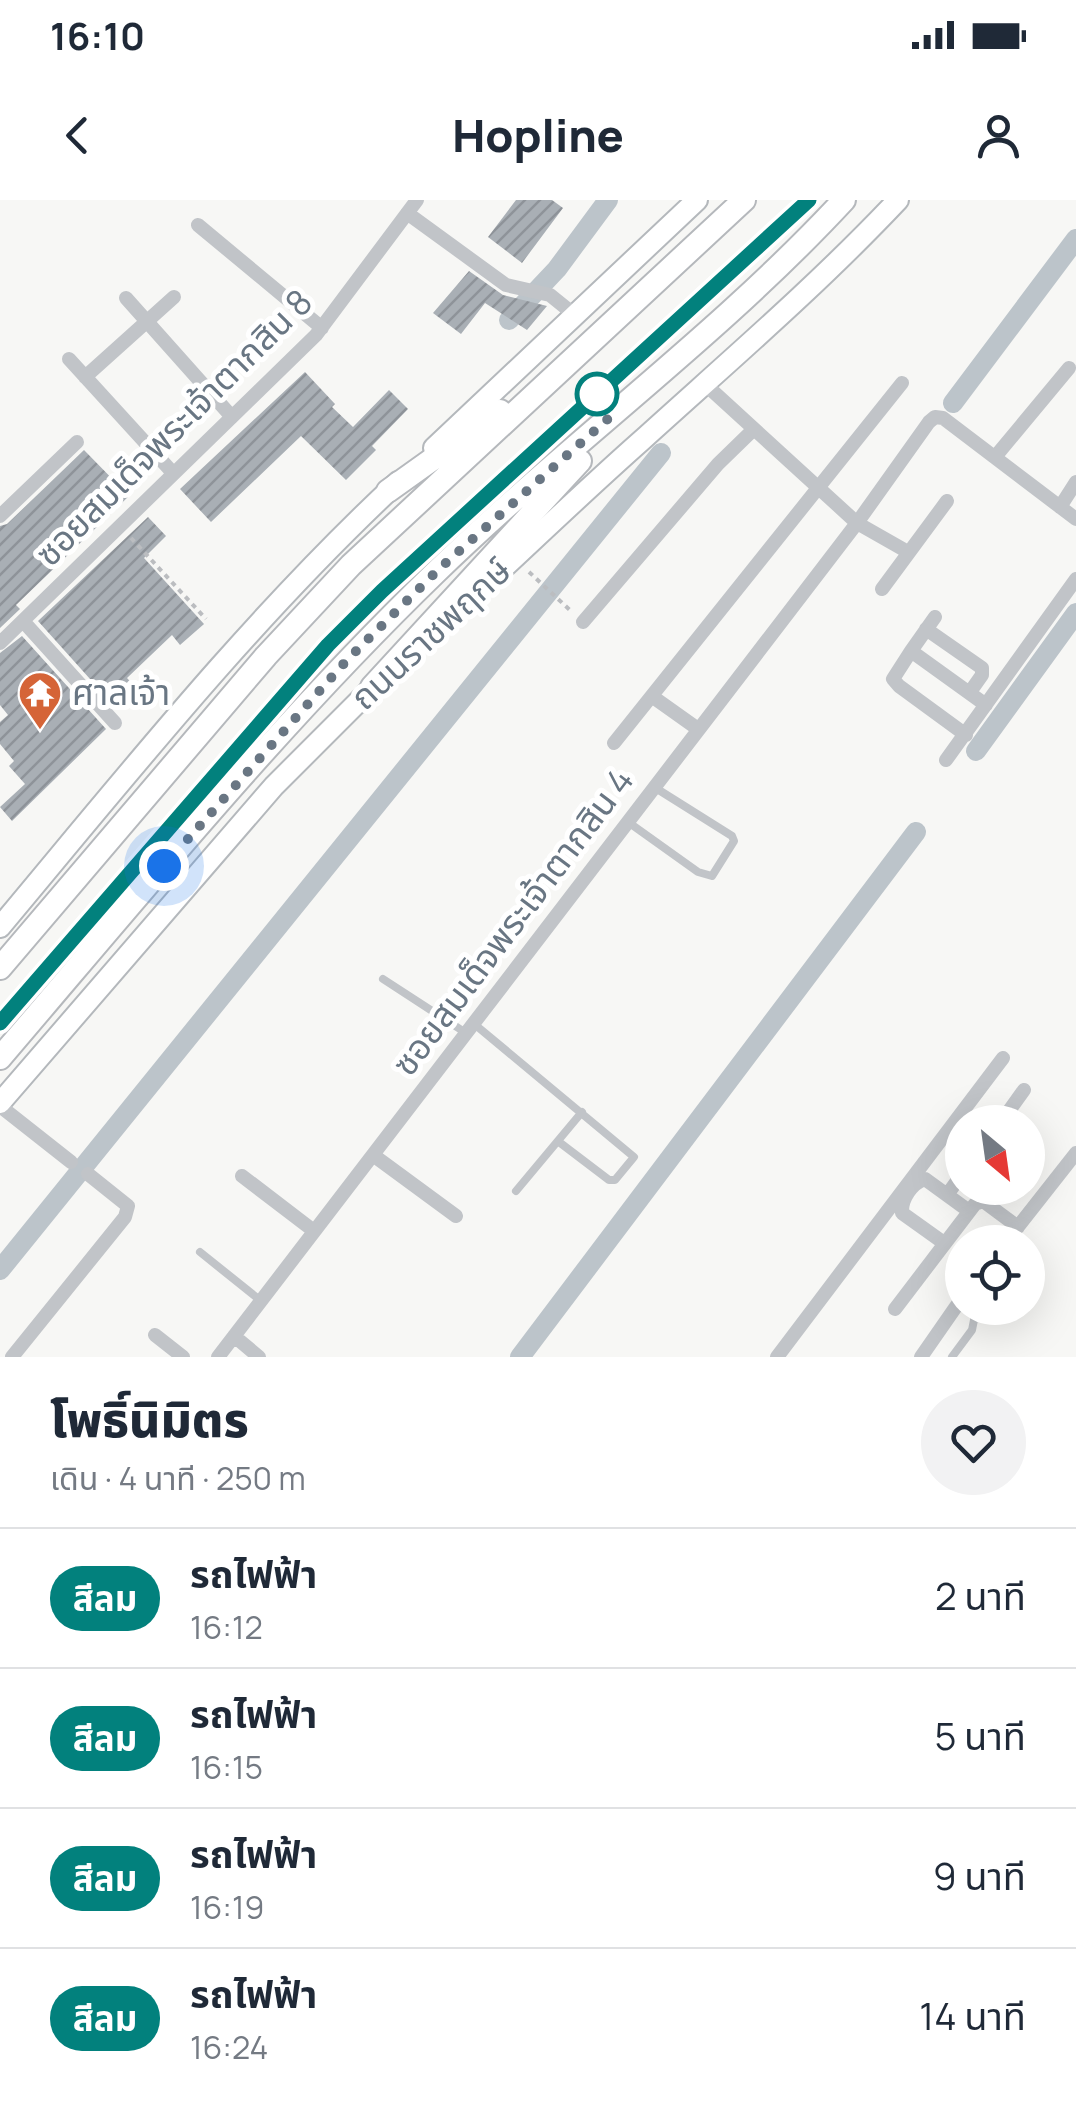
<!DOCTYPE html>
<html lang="th">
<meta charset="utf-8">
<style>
body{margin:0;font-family:Manrope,"Noto Sans Thai",sans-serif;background:#f2f2f3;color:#1f2937;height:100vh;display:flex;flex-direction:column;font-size:38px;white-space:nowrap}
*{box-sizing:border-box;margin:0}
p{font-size:32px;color:#747a83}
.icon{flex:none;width:55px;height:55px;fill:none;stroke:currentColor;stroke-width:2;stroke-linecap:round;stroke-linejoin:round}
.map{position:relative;height:1157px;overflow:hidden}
.drawer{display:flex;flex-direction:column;background:#fff;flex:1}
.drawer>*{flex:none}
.badge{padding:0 20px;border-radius:32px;font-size:35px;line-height:65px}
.needle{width:65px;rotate:151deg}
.buttons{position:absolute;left:945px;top:905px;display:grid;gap:20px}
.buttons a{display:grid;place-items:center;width:100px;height:100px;border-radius:50%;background:#fff;box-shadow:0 10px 40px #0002;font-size:50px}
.you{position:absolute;width:50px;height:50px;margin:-25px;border:8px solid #fff;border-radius:50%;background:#1a73e8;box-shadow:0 0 0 15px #1a73e833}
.map>.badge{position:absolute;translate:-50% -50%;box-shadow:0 0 0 5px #fff}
.round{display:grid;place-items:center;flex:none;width:105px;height:105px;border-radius:52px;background:#f2f2f3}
.overview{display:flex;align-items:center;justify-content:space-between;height:170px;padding:0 50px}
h1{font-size:48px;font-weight:800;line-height:75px}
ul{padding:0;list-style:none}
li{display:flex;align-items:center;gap:30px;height:140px;padding:0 50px;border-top:2px solid #e0e1e3}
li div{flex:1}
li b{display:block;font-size:38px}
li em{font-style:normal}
li .badge{min-width:110px;font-weight:700;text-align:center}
.status{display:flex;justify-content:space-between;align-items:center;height:70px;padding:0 50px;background:#fff;direction:ltr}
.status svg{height:28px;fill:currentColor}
header{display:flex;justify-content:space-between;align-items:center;height:130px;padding:0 50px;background:#fff;font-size:45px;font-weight:800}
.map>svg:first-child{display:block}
</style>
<div class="status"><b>16:10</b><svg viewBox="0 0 49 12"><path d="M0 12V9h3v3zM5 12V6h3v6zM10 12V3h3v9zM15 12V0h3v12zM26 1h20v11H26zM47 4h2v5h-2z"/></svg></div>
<header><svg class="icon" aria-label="back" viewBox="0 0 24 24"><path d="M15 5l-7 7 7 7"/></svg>Hopline<svg class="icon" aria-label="person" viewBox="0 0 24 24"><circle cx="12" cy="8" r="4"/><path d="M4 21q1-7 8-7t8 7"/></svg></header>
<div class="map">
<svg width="1076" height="1157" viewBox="0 0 1076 1157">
<defs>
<pattern id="building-hatch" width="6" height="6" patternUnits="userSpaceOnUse" patternTransform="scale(2.5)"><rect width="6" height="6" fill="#a9afb5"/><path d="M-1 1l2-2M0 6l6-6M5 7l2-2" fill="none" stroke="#8e9399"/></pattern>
</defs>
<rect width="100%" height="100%" fill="#f7f7f5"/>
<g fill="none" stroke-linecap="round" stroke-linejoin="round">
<path stroke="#bcc4ca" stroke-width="20" d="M 509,120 L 557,69 L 608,0
M 953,203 L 1076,39
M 976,551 L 1076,413
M 0,1070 L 661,253
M 520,1157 L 916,632"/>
</g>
<path fill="url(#building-hatch)" d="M 516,0 L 552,0 L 563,8 L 522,63 L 488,37 Z
M 469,71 L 503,95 L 547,106 L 527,130 L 485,103 L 461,134 L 433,113 Z
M 305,172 L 335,204 L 332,207 L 353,227 L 389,190 L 408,209 L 372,246 L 376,250 L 346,280 L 301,236 L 211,322 L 180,289 Z
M 84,250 L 129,296 L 16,405 L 20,409 L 0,428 L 0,326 L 7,324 Z
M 148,317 L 166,336 L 144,358 L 204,424 L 180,445 L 172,435 L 127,478 L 137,489 L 116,508 L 38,421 Z
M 22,436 L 106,529 L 12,621 L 0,607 L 25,584 L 9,566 L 14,561 L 0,544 L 0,522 L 8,515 L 0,505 L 0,453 Z"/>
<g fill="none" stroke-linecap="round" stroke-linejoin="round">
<g stroke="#b4b8bc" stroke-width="24">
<path id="secondary" d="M 434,248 L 697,0
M 438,428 C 506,367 572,302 641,241 C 728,162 817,86 898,0
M 0,727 C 128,574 252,418 398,282
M 0,903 L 274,586 L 383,477"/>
</g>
<g stroke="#b5b8bc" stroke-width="26">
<path id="primary" d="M 388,291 L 500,211
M 372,487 L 580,261
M 0,768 L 266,456 L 351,365 L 744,0
M 0,858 C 141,693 279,524 435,373 C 567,245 719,135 844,0"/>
</g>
<path stroke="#bbbdc0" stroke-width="4" stroke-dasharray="5 5" stroke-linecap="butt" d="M 131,338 L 206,419
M 529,372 L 572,412"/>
<path stroke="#c1c4c8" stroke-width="8" d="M 628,622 L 698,672 L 712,676 L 734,641 L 732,636 L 654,587
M 383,779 L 466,833
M 473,823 L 634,957 L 615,980 L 609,980 L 559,942
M 516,991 L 582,912
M 200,1052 L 261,1101
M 952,1157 L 972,1130 L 975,1115 L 967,1108"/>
<path stroke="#c1c4c8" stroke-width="14" d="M 407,13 L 506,85 L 550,95 L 576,116
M 198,25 L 322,128
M 126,98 L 232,217
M 69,159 L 173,273
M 85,177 L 174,97
M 706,185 L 857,323 L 908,352
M 995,257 L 1069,168
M 1060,307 L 1076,282
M 0,316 L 77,242
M 882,389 L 947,301
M 23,421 L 115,523
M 583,422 L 718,264 L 754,229
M 926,429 L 982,468 L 982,475 L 970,492
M 0,443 L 316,135 L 417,0
M 911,451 L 935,417
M 653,497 L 698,529
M 966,535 L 899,486 L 893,479 L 911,451 L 986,505
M 614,543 L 902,183
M 946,560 L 1076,379
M 0,906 L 71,962
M 1001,922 L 1024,890
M 373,955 L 456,1016
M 242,976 L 314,1031
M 947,995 L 962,974
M 1006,1042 L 1076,953
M 944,1043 L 902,1013 C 901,999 912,983 925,979 L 969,1011
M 895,1109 L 975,1004 L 983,1001 L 1018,1027
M 155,1135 L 183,1157
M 234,1136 L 259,1157
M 12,1157 L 125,1017 L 128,1006 L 88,974
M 218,1157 L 857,323 L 929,222 L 935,217 L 943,218 L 1076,319
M 777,1157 L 1003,858
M 921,1157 L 962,1098"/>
<use href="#secondary" stroke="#fff" stroke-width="20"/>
<use href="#primary" stroke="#fff" stroke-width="22"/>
<g stroke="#a1a6ac" stroke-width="9">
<path id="rail" d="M 0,823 L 328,445 L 382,391 L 809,0"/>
</g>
<use href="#rail" stroke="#fff" stroke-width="5" stroke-dasharray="15" stroke-linecap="butt"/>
</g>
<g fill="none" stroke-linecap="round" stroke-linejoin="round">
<g stroke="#fff" stroke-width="22">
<path id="line" d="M 0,823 L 328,445 L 382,391 L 809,0"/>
</g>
<use href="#line" stroke="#02817d" stroke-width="15"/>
<path stroke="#697683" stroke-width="10" stroke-dasharray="0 18" d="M 164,666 L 347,460 L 439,369 L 610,217 L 597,194"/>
</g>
<defs>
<g id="temple-pin" transform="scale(2.25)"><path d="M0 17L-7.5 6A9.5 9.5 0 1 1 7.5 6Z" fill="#d56437" stroke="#fff"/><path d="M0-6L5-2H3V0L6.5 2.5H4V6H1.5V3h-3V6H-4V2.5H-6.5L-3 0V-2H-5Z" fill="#fff"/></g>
</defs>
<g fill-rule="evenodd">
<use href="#temple-pin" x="40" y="493"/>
</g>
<circle fill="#fff" stroke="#02817d" stroke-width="5" cx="597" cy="194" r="20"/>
<g text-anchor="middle" stroke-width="10" stroke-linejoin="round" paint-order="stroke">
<g font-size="35" fill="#697683" stroke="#fff">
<text transform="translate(174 228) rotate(-45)" y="12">ซอยสมเด็จพระเจ้าตากสิน 8</text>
<text transform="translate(431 434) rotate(-43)" y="12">ถนนราชพฤกษ์</text>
<text transform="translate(513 722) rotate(-53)" y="12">ซอยสมเด็จพระเจ้าตากสิน 4</text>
</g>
<g font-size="35" fill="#697683" stroke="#fff" text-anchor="start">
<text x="72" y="505">ศาลเจ้า</text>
</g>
</g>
</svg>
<div class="buttons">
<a><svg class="needle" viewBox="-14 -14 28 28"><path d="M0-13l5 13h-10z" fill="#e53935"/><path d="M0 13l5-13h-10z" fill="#747a83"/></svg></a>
<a><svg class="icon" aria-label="locate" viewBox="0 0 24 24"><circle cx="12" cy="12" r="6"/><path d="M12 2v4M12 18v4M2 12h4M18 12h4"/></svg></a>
</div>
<div class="you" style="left:164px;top:666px"></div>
</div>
<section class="drawer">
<div class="overview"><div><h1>โพธิ์นิมิตร</h1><p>เดิน · 4 นาที · 250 m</p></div><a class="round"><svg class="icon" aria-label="heart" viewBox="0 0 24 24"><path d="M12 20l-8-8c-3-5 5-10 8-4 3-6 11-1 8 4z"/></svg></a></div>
<ul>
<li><span class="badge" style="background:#02817d;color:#fff">สีลม</span><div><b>รถไฟฟ้า</b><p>16:12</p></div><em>2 นาที</em></li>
<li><span class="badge" style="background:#02817d;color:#fff">สีลม</span><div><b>รถไฟฟ้า</b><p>16:15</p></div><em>5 นาที</em></li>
<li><span class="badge" style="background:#02817d;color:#fff">สีลม</span><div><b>รถไฟฟ้า</b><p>16:19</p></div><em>9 นาที</em></li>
<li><span class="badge" style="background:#02817d;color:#fff">สีลม</span><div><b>รถไฟฟ้า</b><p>16:24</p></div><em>14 นาที</em></li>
</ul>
</section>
